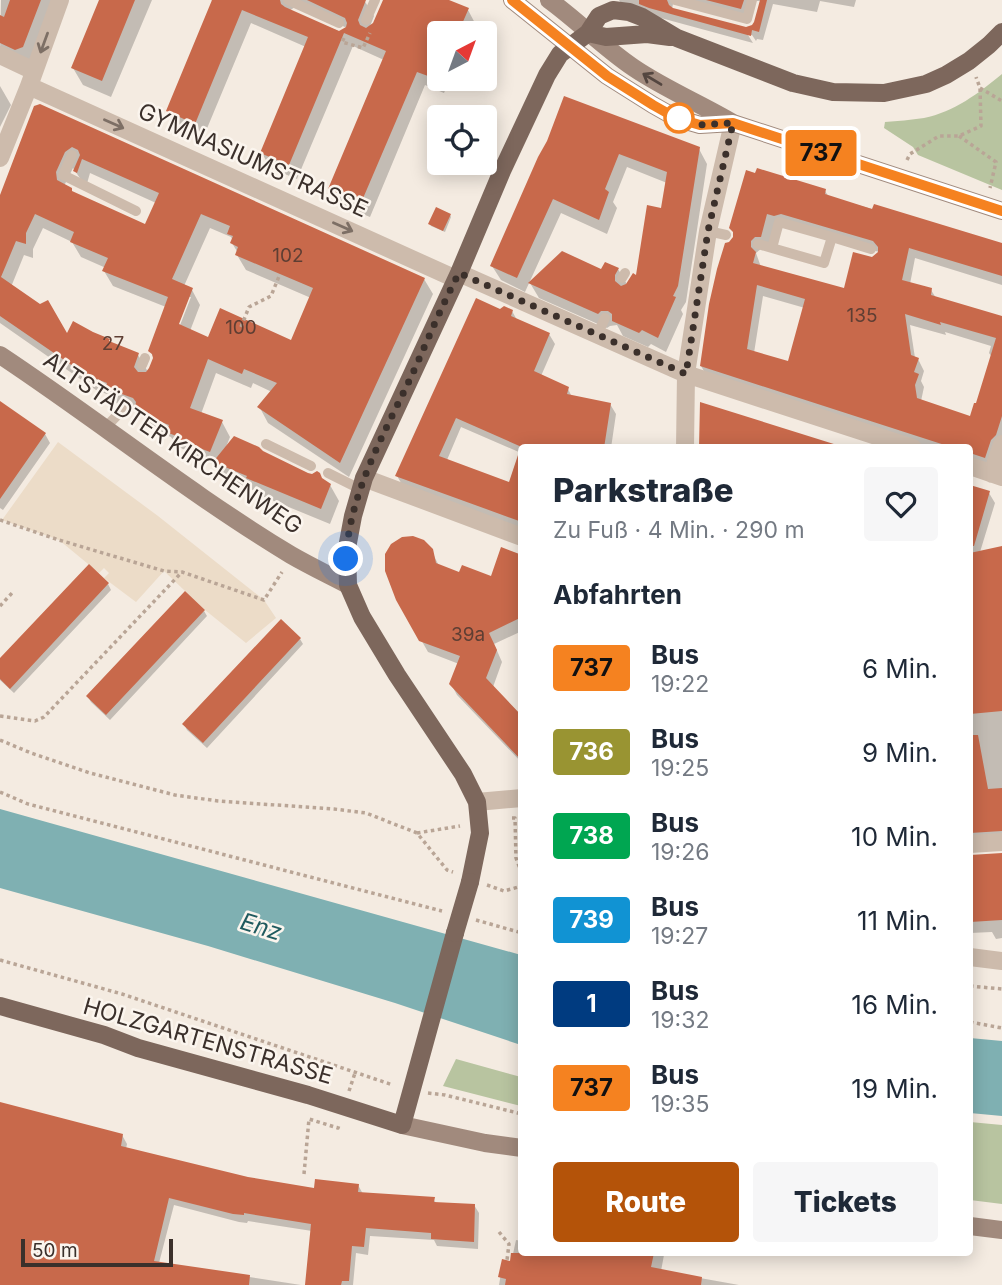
<!DOCTYPE html>
<html lang="de">
<meta charset="utf-8">
<style>
body{margin:0;font-family:Inter,sans-serif;background:#f6f6f7;color:#1f2937;height:100vh;display:flex;flex-direction:column;font-size:26px;white-space:nowrap}
*{box-sizing:border-box;margin:0}
p{font-size:23px;color:#747a83}
.icon{flex:none;width:38px;height:38px;fill:none;stroke:currentColor;stroke-width:2;stroke-linecap:round;stroke-linejoin:round}
.map{position:relative;flex:1;overflow:hidden}
.side{position:absolute;left:518px;top:444px;width:455px;height:812px;display:flex;flex-direction:column;background:#fff;border-radius:7px;box-shadow:0 4px 18px #0003}
.side>*{flex:none}
.badge{padding:0 14px;border-radius:5px;font-size:24px;line-height:46px}
.needle{width:46px;rotate:41deg}
.fabs{position:absolute;left:427px;top:21px;display:grid;gap:14px}
.fabs a{display:grid;place-items:center;width:70px;height:70px;border-radius:7px;background:#fff;box-shadow:0 4px 18px #0003;font-size:35px}
.scale{position:absolute;left:21px;bottom:18px;width:152px;box-sizing:border-box;padding-left:7px;border:4px solid #3b302b;border-top:0;font-size:19px;line-height:24px;white-space:nowrap;color:#3b302b;-webkit-text-stroke:5px #fbf5ee;paint-order:stroke}
.you{position:absolute;width:35px;height:35px;margin:-18px;border:5px solid #fff;border-radius:50%;background:#1a73e8;box-shadow:0 0 0 10px #1a73e833}
.map>.badge{position:absolute;translate:-50% -50%;box-shadow:0 0 0 4px #fff}
h2{padding:0 35px;font-size:26px;line-height:63px}
.round{display:grid;place-items:center;flex:none;width:74px;height:74px;border-radius:7px;background:#f6f6f7}
.overview{display:flex;align-items:center;justify-content:space-between;height:119px;padding:0 35px}
h1{font-size:33px;font-weight:800;line-height:52px}
.cta{display:flex;gap:14px;margin-top:auto;padding:14px 35px}
.cta a{flex:1;height:80px;border-radius:7px;background:#b45309;color:#fff;font-size:28px;font-weight:800;line-height:80px;text-align:center}
.cta a+a{background:#f6f6f7;color:#1f2937}
ul{padding:0;list-style:none}
li{display:flex;align-items:center;gap:21px;height:84px;padding:0 35px}
li div{flex:1}
li b{display:block;font-size:26px}
li em{font-style:normal}
li .badge{min-width:77px;font-weight:700;text-align:center}
.map>svg:first-child{display:block}
</style>
<div class="map">
<svg width="1002" height="1285" viewBox="0 0 1002 1285">
<rect width="100%" height="100%" fill="#f4ebe1"/>
<path fill="#b8c4a0" d="M 1002,74 L 1002,190 L 918,155 L 913,147 L 884,128 L 885,122 C 897,121 911,120 924,118 C 954,112 979,93 1002,74 Z
M 456,1059 L 521,1077 L 521,1106 L 443,1086 Z
M 970,1122 L 1002,1125 L 1002,1204 L 970,1200 Z"/>
<path fill="#ecdcc8" d="M 58,442 L 158,516 L 264,600 L 276,618 L 246,643 L 205,610 L 164,571 L 136,602 L 104,578 L 109,573 L 104,568 L 99,573 L 59,540 L 2,520 Z"/>
<path fill="#7fb0b2" d="M 0,809 L 521,955 L 521,1045 L 395,1003 L 208,946 L 0,888 Z
M 970,1038 L 1002,1041 L 1002,1116 L 970,1113 Z"/>
<path fill="#0003" fill-rule="evenodd" d="M 1,0 L 55,0 L 31,62 L 0,53 Z
M 101,0 L 152,0 L 111,97 L 83,85 L 73,68 Z
M 211,0 L 364,0 L 374,16 L 369,29 L 374,25 L 388,0 L 445,0 L 468,10 L 476,25 L 473,33 L 439,33 L 439,79 L 450,79 L 444,93 L 425,85 L 370,217 L 338,204 L 330,189 L 384,60 L 353,46 L 297,179 L 270,168 L 262,153 L 306,47 L 251,23 L 203,138 L 176,126 L 168,111 L 213,1 ZM 295,7 L 301,7 L 347,28 L 341,32 L 289,11 Z
M 619,0 L 856,0 L 854,7 L 820,1 L 817,12 L 773,4 L 763,40 L 757,39 L 756,41 L 752,35 L 748,35 L 753,43 L 624,8 ZM 755,1 L 762,1 L 756,23 L 749,29 L 672,9 L 673,4 L 746,18 Z
M 0,86 L 11,105 L 0,127 Z
M 35,108 L 424,279 L 433,294 L 349,477 L 268,423 L 260,408 L 272,392 L 253,383 L 251,388 L 216,373 L 201,414 L 222,422 L 230,437 L 226,447 L 261,452 L 330,485 L 339,501 L 330,524 L 257,494 L 255,491 L 224,478 L 216,465 L 188,455 L 186,450 L 177,447 L 171,437 L 154,430 L 150,423 L 146,422 L 140,411 L 116,403 L 112,396 L 96,390 L 0,323 L 0,201 ZM 73,168 L 86,187 L 90,173 L 156,203 L 146,226 L 73,193 L 64,186 ZM 43,228 L 72,242 L 81,257 L 106,268 L 104,271 L 113,286 L 166,307 L 150,351 L 154,358 L 148,372 L 138,355 L 111,344 L 67,337 L 11,287 L 24,255 L 33,258 L 33,249 ZM 210,228 L 231,237 L 233,241 L 232,243 L 238,253 L 237,255 L 246,270 L 311,298 L 292,343 L 209,339 L 190,331 L 200,305 L 192,290 L 184,286 ZM 187,297 L 191,297 L 177,333 L 174,331 Z
M 699,149 L 707,164 L 686,302 L 681,310 L 683,314 L 666,352 L 651,344 L 648,347 L 623,336 L 617,325 L 610,326 L 607,328 L 539,298 L 530,283 L 618,269 L 628,286 L 638,277 L 663,210 L 667,183 L 627,167 L 613,202 L 617,208 L 607,234 L 561,213 L 525,292 L 501,280 L 492,266 L 539,158 Z
M 825,191 L 829,197 L 1002,245 L 1002,285 L 915,258 L 910,284 L 931,290 L 936,298 L 1002,318 L 1002,446 L 992,469 L 970,462 L 970,448 L 927,448 L 708,378 L 701,366 L 730,244 L 735,235 L 731,228 ZM 781,227 L 842,241 L 879,252 L 845,290 L 761,267 L 756,253 L 762,248 L 767,248 ZM 763,296 L 805,308 L 790,364 L 754,353 ZM 910,325 L 946,335 L 945,332 L 991,346 L 989,353 L 992,357 L 977,405 L 971,418 L 921,401 L 924,387 L 921,381 L 924,371 L 918,359 L 915,358 Z
M 450,215 L 451,217 L 445,232 L 431,226 L 430,224 Z
M 501,311 L 512,311 L 517,320 L 549,334 L 555,344 L 541,376 L 568,389 L 572,397 L 610,404 L 616,414 L 611,448 L 522,448 L 522,529 L 403,486 L 397,476 ZM 461,427 L 521,453 L 510,484 L 447,460 Z
M 0,413 L 45,434 L 50,443 L 3,510 L 0,508 Z
M 970,487 L 989,493 L 995,503 L 980,552 L 1002,548 L 1002,841 L 970,844 L 970,639 L 982,637 L 974,581 L 970,582 Z
M 431,550 L 439,566 L 460,574 L 492,578 L 522,557 L 522,631 L 494,644 L 502,662 L 493,687 L 522,733 L 522,763 L 457,695 L 451,684 L 459,664 L 428,652 L 392,588 Z
M 108,584 L 111,590 L 14,693 L 0,680 L 0,661 Z
M 204,611 L 207,616 L 110,720 L 91,702 L 88,697 Z
M 300,639 L 303,644 L 207,748 L 187,730 L 184,724 Z
M 1002,855 L 1002,938 L 996,939 L 992,932 L 970,933 L 970,857 Z
M 0,1104 L 122,1135 L 127,1144 L 126,1149 L 247,1179 L 316,1190 L 358,1185 L 363,1194 L 433,1199 L 437,1204 L 474,1205 L 479,1213 L 478,1249 L 437,1246 L 434,1240 L 370,1236 L 368,1255 L 356,1253 L 353,1285 L 307,1285 L 312,1231 L 248,1221 L 247,1223 L 239,1222 L 174,1205 L 159,1263 L 301,1285 L 0,1285 Z
M 516,1240 L 522,1241 L 522,1253 L 663,1253 L 664,1255 L 661,1271 L 739,1285 L 499,1285 L 503,1261 L 511,1263 Z"/>
<path fill="#c8694b" fill-rule="evenodd" d="M 10,0 L 41,0 L 23,47 L 15,50 L 0,43 L 0,15 L 4,17 Z
M 99,0 L 135,0 L 102,81 L 71,68 Z
M 212,0 L 280,0 L 281,4 L 285,7 L 339,31 L 346,27 L 347,23 L 345,18 L 307,0 L 366,0 L 358,20 L 360,25 L 366,28 L 373,23 L 383,0 L 449,0 L 469,8 L 458,33 L 439,33 L 439,80 L 417,72 L 361,203 L 328,189 L 386,51 L 344,33 L 289,165 L 260,153 L 308,37 L 242,10 L 195,124 L 166,111 Z
M 639,0 L 667,0 L 669,5 L 673,8 L 746,27 L 752,25 L 754,22 L 760,0 L 767,0 L 759,32 L 752,30 L 751,36 L 649,8 L 639,4 Z
M 706,0 L 744,0 L 741,9 Z
M 564,96 L 700,147 L 678,286 L 673,296 L 676,297 L 658,338 L 642,330 L 639,333 L 612,321 L 612,314 L 608,311 L 601,311 L 598,314 L 528,283 L 562,251 L 601,269 L 605,262 L 619,268 L 615,275 L 615,281 L 621,286 L 626,284 L 633,273 L 636,275 L 647,205 L 661,208 L 667,172 L 619,154 L 605,189 L 609,192 L 599,220 L 553,199 L 517,278 L 490,266 L 538,157 L 547,141 Z
M 40,104 L 425,278 L 340,463 L 257,407 L 277,383 L 244,369 L 242,374 L 208,359 L 190,408 L 223,420 L 210,452 L 178,440 L 179,437 L 166,432 L 169,425 L 143,415 L 145,411 L 135,407 L 136,402 L 133,398 L 105,388 L 107,383 L 86,375 L 0,316 L 0,195 L 34,106 ZM 72,147 L 78,150 L 80,155 L 73,171 L 77,173 L 82,159 L 159,193 L 145,224 L 72,191 L 72,188 L 57,180 L 56,172 L 65,152 ZM 35,214 L 74,232 L 70,242 L 108,258 L 102,271 L 168,297 L 148,351 L 152,354 L 153,358 L 149,368 L 146,372 L 138,372 L 134,367 L 139,353 L 109,341 L 110,339 L 93,332 L 73,321 L 67,333 L 48,300 L 40,304 L 1,277 L 16,241 L 26,244 L 26,233 ZM 201,214 L 230,226 L 227,234 L 233,236 L 230,243 L 238,247 L 235,255 L 313,288 L 291,340 L 220,308 L 208,337 L 179,324 L 193,288 L 172,279 Z
M 757,168 L 826,189 L 825,194 L 872,209 L 874,204 L 1002,243 L 1002,276 L 909,248 L 902,280 L 932,288 L 931,295 L 1002,316 L 1002,416 L 996,435 L 991,440 L 985,458 L 970,453 L 970,448 L 954,448 L 700,366 L 709,304 L 717,269 L 725,243 L 729,242 L 733,237 L 733,232 L 729,228 L 746,170 L 755,173 ZM 767,214 L 774,216 L 781,214 L 873,241 L 878,247 L 878,252 L 872,257 L 853,252 L 844,288 L 753,263 L 756,252 L 751,247 L 751,241 L 755,237 L 761,237 ZM 757,285 L 805,299 L 788,361 L 747,349 ZM 905,314 L 941,325 L 940,322 L 996,338 L 976,403 L 974,403 L 970,416 L 917,398 L 915,385 L 919,374 L 914,372 L 919,358 L 911,355 Z
M 436,207 L 451,214 L 443,231 L 428,224 Z
M 476,298 L 500,309 L 504,306 L 513,310 L 511,316 L 550,333 L 534,371 L 569,387 L 567,394 L 611,403 L 604,448 L 524,448 L 456,418 L 439,456 L 509,482 L 519,452 L 522,452 L 522,522 L 395,476 Z
M 0,401 L 46,433 L 0,499 Z
M 700,402 L 837,445 L 836,448 L 699,448 Z
M 234,436 L 259,447 L 263,451 L 308,473 L 312,474 L 317,471 L 320,473 L 322,478 L 331,484 L 321,509 L 246,478 L 247,476 L 213,462 Z
M 970,485 L 990,491 L 974,546 L 970,546 Z
M 413,536 L 424,540 L 433,549 L 436,563 L 459,572 L 462,565 L 491,576 L 501,547 L 522,555 L 522,617 L 489,633 L 497,650 L 486,678 L 522,716 L 522,761 L 449,684 L 460,656 L 419,641 L 396,600 L 385,571 L 385,554 L 391,544 L 402,537 Z
M 1002,546 L 1002,711 L 970,714 L 970,553 Z
M 89,564 L 109,583 L 10,689 L 0,679 L 0,658 Z
M 185,591 L 205,610 L 106,715 L 86,696 Z
M 281,619 L 301,638 L 203,743 L 182,724 Z
M 970,735 L 978,735 L 988,789 L 1002,788 L 1002,831 L 970,833 Z
M 1002,853 L 1002,920 L 970,922 L 970,855 Z
M 0,1102 L 123,1134 L 121,1146 L 248,1177 L 314,1188 L 315,1179 L 359,1184 L 358,1192 L 435,1197 L 434,1202 L 475,1204 L 474,1242 L 431,1239 L 431,1233 L 366,1228 L 364,1247 L 352,1246 L 349,1281 L 342,1281 L 341,1285 L 305,1285 L 311,1224 L 244,1213 L 244,1215 L 233,1214 L 169,1198 L 154,1261 L 250,1275 L 249,1285 L 0,1285 Z
M 511,1253 L 654,1253 L 651,1267 L 702,1277 L 701,1285 L 505,1285 L 506,1279 L 498,1277 L 502,1259 L 510,1261 Z"/>
<g fill="none" stroke-linecap="round" stroke-linejoin="round">
<path stroke="#b9a596" stroke-width="3.5" stroke-dasharray="3.5 3.5" stroke-linecap="butt" d="M 344,38 L 342,42 L 363,48 L 370,33
M 980,88 L 1002,101
M 959,136 L 996,162 L 990,188
M 907,160 L 910,154 L 939,136 L 959,136 L 981,126 L 980,88 L 976,77
M 241,327 L 249,307 L 271,296 L 280,274
M 0,520 L 59,540 L 164,571 L 182,572 L 264,600 L 282,572
M 0,606 L 13,592
M 0,716 L 35,721 L 44,717 L 182,572
M 0,740 L 31,753 L 90,773 L 175,795 L 218,801 L 334,809 L 366,813 L 417,833 L 447,870 L 453,872
M 0,792 L 28,804 L 442,911
M 512,818 L 515,818 L 516,858 L 522,874
M 417,833 L 460,826
M 487,885 L 504,891 L 522,886
M 476,920 L 522,933
M 0,960 L 122,994 L 393,1085
M 970,986 L 1002,989
M 970,1022 L 1002,1028
M 349,1091 L 355,1073
M 428,1093 L 445,1095 L 522,1114
M 304,1174 L 309,1119 L 338,1128 L 339,1125
M 499,1232 L 509,1244 L 507,1260"/>
<path stroke="#cdbbac" stroke-width="10" d="M 288,0 L 339,23
M 675,0 L 747,19 L 752,0
M 366,20 L 375,0
M 72,155 L 63,175 L 136,211
M 708,231 L 726,235
M 758,244 L 824,263 L 832,237 L 871,249
M 772,248 L 779,222 L 832,237
M 622,278 L 625,273
M 597,335 L 605,318
M 142,365 L 145,358
M 105,428 L 128,404
M 266,444 L 311,466
M 328,473 L 360,489"/>
<path stroke="#cdbbac" stroke-width="18" d="M 0,55 L 34,71
M 29,86 L 456,279
M 0,158 L 29,86 L 60,0
M 459,273 L 686,374 L 913,448
M 685,448 L 686,374 L 708,231 L 733,123
M 970,466 L 1002,477
M 992,474 L 1002,444
M 364,478 L 522,537
M 477,802 L 522,798
M 970,844 L 1002,842
M 970,957 L 1002,961"/>
<path stroke="#a18a7d" stroke-width="18" d="M 512,0 L 607,76 L 653,105 L 676,118 L 700,125 L 733,123
M 549,0 C 578,21 604,48 634,68 C 665,89 701,104 733,123 L 1002,211
M 0,355 C 98,420 190,494 291,555 C 310,566 329,575 348,585
M 402,1125 L 485,1143 L 522,1148
M 970,1226 L 1002,1230"/>
<path stroke="#7d675c" stroke-width="18" d="M 588,33 L 606,37 L 647,34 L 670,37
M 470,882 L 480,833 L 477,802 L 463,774 L 397,675 L 362,617 L 348,585 L 347,548 L 353,516 L 364,478 L 459,273 L 502,171 L 547,75 L 560,54 L 588,33 L 599,16 L 613,10 L 629,12 L 642,17 L 677,38 L 793,83 L 833,92 L 884,93 L 926,84 L 946,75 L 969,61 L 989,45 L 1002,32
M 0,1006 L 104,1035 L 138,1048 L 308,1095 L 402,1125 L 455,933"/>
<path stroke="#7d675c" stroke-width="18" d="M 455,933 L 470,882"/>
</g>
<defs><path id="oneway-shaft" d="M-6 0H5M1.5-3L5.5 0L1.5 3" fill="none" stroke-width="1.6" stroke-linecap="round" stroke-linejoin="round" transform="scale(1.75)"/></defs>
<g stroke="#7d6f65">
<use href="#oneway-shaft" transform="translate(44 43) rotate(110)"/>
<use href="#oneway-shaft" transform="translate(114 124) rotate(24)"/>
<use href="#oneway-shaft" transform="translate(343 227) rotate(24)"/>
</g>
<use stroke="#544640" href="#oneway-shaft" transform="translate(652 79) rotate(-149)"/>
<g fill="none" stroke-linecap="round" stroke-linejoin="round">
<g stroke="#fff" stroke-width="16">
<path id="line" d="M 512,0 L 607,76 L 653,105 L 676,118 L 700,125 L 733,123 L 1002,211"/>
</g>
<use href="#line" stroke="#f58220" stroke-width="10"/>
<path stroke="#3b302b" stroke-width="7" stroke-dasharray="0 12.6" d="M 346,559 C 349,494 384,434 411,377 C 427,342 441,307 459,273 L 686,374 L 708,231 L 733,123 L 700,125 L 676,118 L 679,118"/>
</g>
<circle fill="#fff" stroke="#f58220" stroke-width="3.5" cx="679" cy="118" r="14"/>
<g text-anchor="middle" stroke-width="5" stroke-linejoin="round" paint-order="stroke">
<g font-size="19" fill="#5e3e33">
<text x="288" y="262">102</text>
<text x="862" y="322">135</text>
<text x="241" y="334">100</text>
<text x="113" y="350">27</text>
<text x="468" y="641">39a</text>
</g>
<g font-size="23" fill="#3b302b" stroke="#fbf5ee">
<text transform="translate(253 160) rotate(24)" y="8">GYMNASIUMSTRASSE</text>
<text transform="translate(173 443) rotate(34)" y="8">ALTSTÄDTER KIRCHENWEG</text>
<text transform="translate(208 1041) rotate(16)" y="8">HOLZGARTENSTRASSE</text>
</g>
<g font-size="24" font-style="italic" fill="#1f5a5e" stroke="#fbf5ee">
<text transform="translate(261 927) rotate(17)" y="8">Enz</text>
</g>
</g>
</svg>
<div class="fabs">
<a><svg class="needle" viewBox="-14 -14 28 28"><path d="M0-13l5 13h-10z" fill="#e53935"/><path d="M0 13l5-13h-10z" fill="#747a83"/></svg></a>
<a><svg class="icon" aria-label="locate" viewBox="0 0 24 24"><circle cx="12" cy="12" r="6"/><path d="M12 2v4M12 18v4M2 12h4M18 12h4"/></svg></a>
</div>
<div class="scale">50 m</div>
<div class="you" style="left:346px;top:559px"></div>
<b class="badge" style="left:821px;top:153px;background:#f58220;color:#111">737</b>
<section class="side">
<div class="overview"><div><h1>Parkstraße</h1><p>Zu Fuß · 4 Min. · 290 m</p></div><a class="round"><svg class="icon" aria-label="heart" viewBox="0 0 24 24"><path d="M12 20l-8-8c-3-5 5-10 8-4 3-6 11-1 8 4z"/></svg></a></div>
<h2>Abfahrten</h2>
<ul>
<li><span class="badge" style="background:#f58220;color:#111">737</span><div><b>Bus</b><p>19:22</p></div><em>6 Min.</em></li>
<li><span class="badge" style="background:#999432;color:#fff">736</span><div><b>Bus</b><p>19:25</p></div><em>9 Min.</em></li>
<li><span class="badge" style="background:#00a651;color:#fff">738</span><div><b>Bus</b><p>19:26</p></div><em>10 Min.</em></li>
<li><span class="badge" style="background:#1193d3;color:#fff">739</span><div><b>Bus</b><p>19:27</p></div><em>11 Min.</em></li>
<li><span class="badge" style="background:#003b80;color:#fff">1</span><div><b>Bus</b><p>19:32</p></div><em>16 Min.</em></li>
<li><span class="badge" style="background:#f58220;color:#111">737</span><div><b>Bus</b><p>19:35</p></div><em>19 Min.</em></li>
</ul>
<div class="cta"><a>Route</a><a>Tickets</a></div>
</section>
</div>
